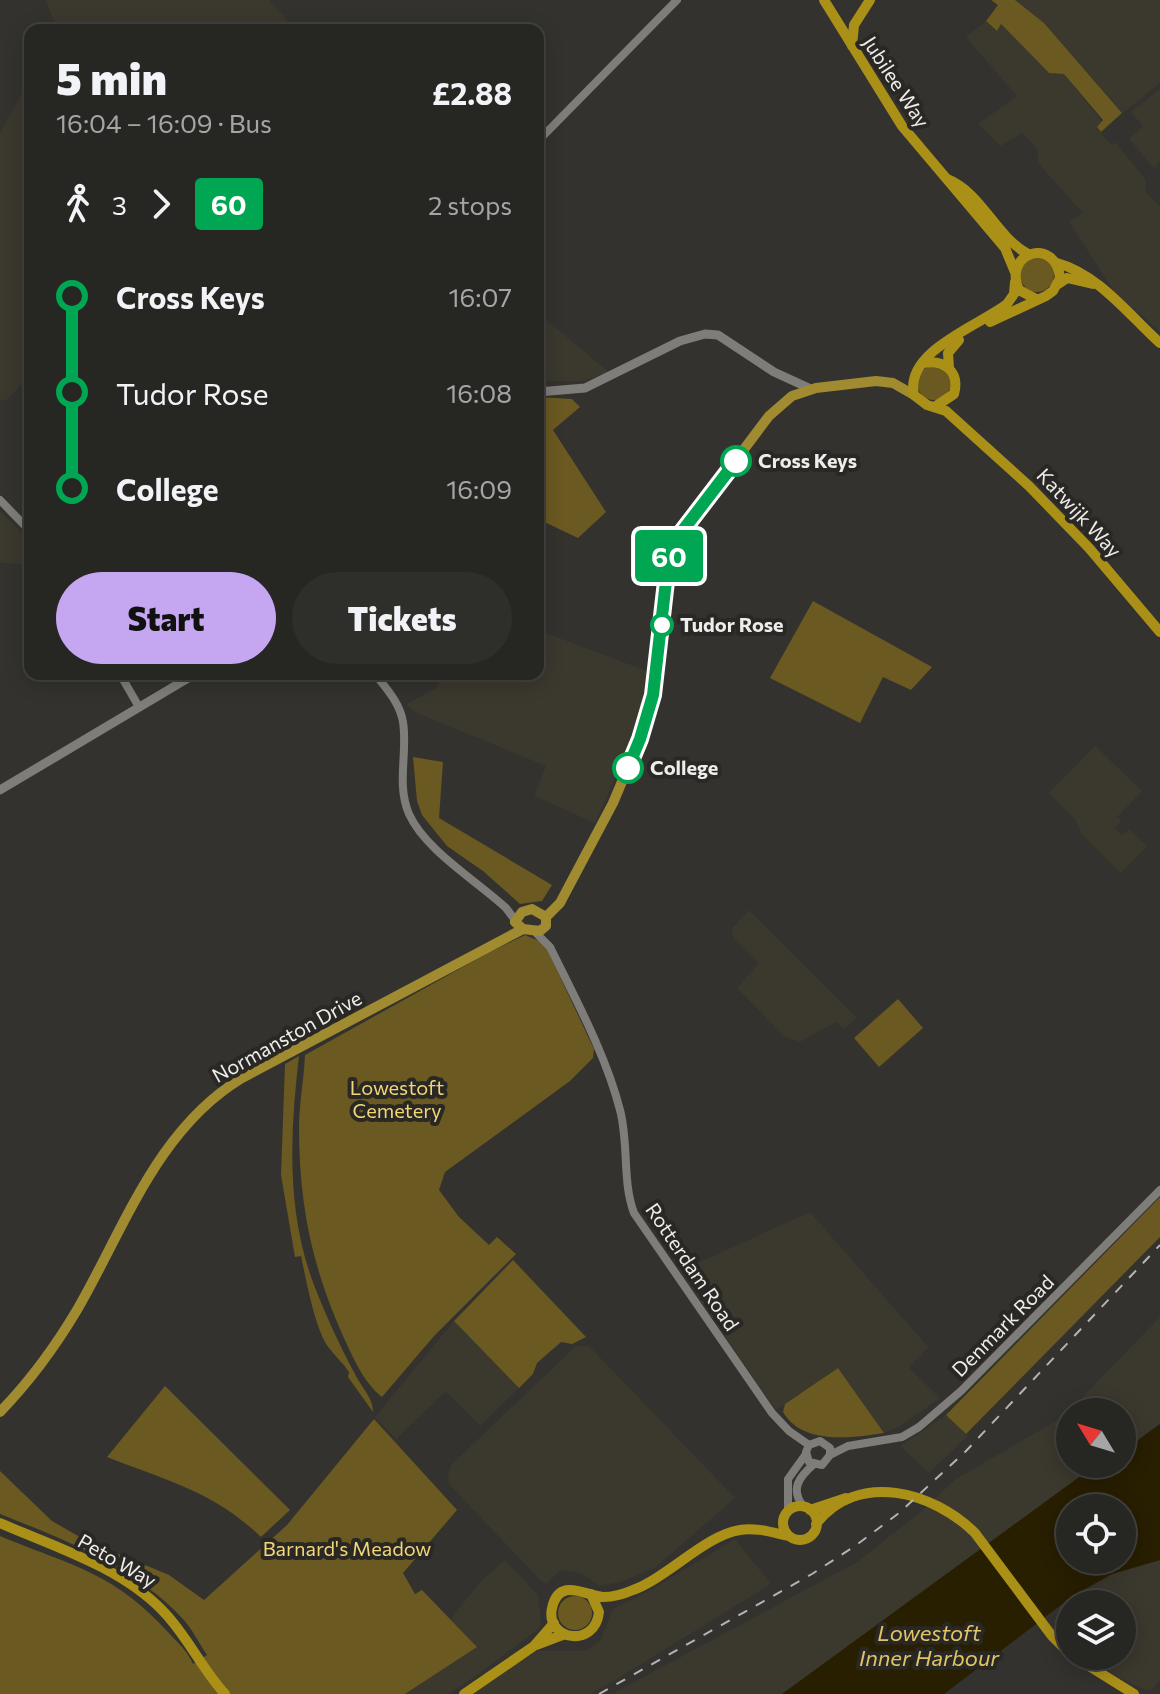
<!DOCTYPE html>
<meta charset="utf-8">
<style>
body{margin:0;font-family:Commissioner,sans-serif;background:#2e2e2b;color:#f1f3f6;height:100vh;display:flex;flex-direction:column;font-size:30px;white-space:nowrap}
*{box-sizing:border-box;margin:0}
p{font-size:26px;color:#a4a5a6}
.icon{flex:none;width:44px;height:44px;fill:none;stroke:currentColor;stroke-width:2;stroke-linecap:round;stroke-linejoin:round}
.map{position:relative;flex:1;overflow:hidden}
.panel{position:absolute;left:24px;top:24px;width:520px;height:656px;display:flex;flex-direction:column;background:#262623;border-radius:16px;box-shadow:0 4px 20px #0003,0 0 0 2px #424341}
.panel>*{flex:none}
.badge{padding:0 16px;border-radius:6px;font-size:28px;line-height:52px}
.needle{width:52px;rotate:308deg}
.fabs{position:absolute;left:1056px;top:1398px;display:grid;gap:16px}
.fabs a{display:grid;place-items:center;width:80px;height:80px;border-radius:50%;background:#262623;box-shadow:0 4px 20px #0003,0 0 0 2px #424341;font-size:40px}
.map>.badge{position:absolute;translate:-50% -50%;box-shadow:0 0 0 4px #fff}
.legs{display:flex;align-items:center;gap:12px;height:88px;padding:0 32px;font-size:26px}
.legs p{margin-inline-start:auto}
.head{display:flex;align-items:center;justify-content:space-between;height:136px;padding:0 32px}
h1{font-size:44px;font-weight:800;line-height:60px}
.cta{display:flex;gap:16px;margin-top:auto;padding:16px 32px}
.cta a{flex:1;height:92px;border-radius:48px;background:#c5a6f0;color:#111;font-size:32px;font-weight:800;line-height:92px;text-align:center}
.cta a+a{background:#2e2e2b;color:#f1f3f6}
ul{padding:0 32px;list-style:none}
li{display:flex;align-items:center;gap:28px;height:96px;font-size:30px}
li i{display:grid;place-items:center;width:12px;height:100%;margin:0 10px;background:currentColor}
li i::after{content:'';width:20px;height:20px;margin:-10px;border:6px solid;border-radius:50%;background:#262623}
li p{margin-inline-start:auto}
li:first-child i{background:linear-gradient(#0000 50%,currentColor 0)}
li:last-child i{background:linear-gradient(currentColor 50%,#0000 0)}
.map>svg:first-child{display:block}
</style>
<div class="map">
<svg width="1160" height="1694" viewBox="0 0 1160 1694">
<rect width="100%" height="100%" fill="#33322f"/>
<path fill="#3b382e" d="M 46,0 L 269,0 L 296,30 L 57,30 Z
M 1015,0 L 1160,0 L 1160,83 L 1123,113 L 1044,23 Z
M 986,21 L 996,31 L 1001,24 L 1049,73 L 1064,74 L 1102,122 L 1097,128 L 1111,145 L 1115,142 L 1146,180 L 1145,192 L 1160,207 L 1160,331 L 1115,293 L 1069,222 L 1083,213 L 1038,163 L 1038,150 L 1022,133 L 1001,146 L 978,124 L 1017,96 L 966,37 Z
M 30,79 L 30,375 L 8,399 L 0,401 L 0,133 Z
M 1160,89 L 1160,161 L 1154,168 L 1129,139 L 1143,126 L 1131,112 Z
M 538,313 L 610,373 L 582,381 L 538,381 Z
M 0,511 L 30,541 L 30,564 L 0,563 Z
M 538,630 L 652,673 L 632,740 L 595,823 L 534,796 L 546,766 L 417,713 L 407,706 L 408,703 L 435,689 L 444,674 L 538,674 Z
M 1095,746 L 1142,791 L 1117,817 L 1121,821 L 1115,828 L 1122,836 L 1129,829 L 1147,846 L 1121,873 L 1082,835 L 1075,819 L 1049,793 Z
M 749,910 L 857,1018 L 844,1029 L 836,1022 L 800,1042 L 785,1037 L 737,988 L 759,963 L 733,937 L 732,928 Z
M 810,1212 L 928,1347 L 909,1368 L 940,1398 L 899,1427 L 884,1433 L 838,1368 L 776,1410 L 680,1271 Z
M 1160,1317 L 1160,1423 L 1122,1452 L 1122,1412 L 1070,1412 L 1070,1464 L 1097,1464 L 783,1694 L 612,1694 L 857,1562 L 917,1515 L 956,1479 L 1063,1417 Z
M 454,1321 L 519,1388 L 480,1426 L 446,1391 L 396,1439 L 375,1417 Z
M 576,1346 L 589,1346 L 735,1498 L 656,1567 L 621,1582 L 599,1586 L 581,1573 L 561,1570 L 546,1584 L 540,1580 L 449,1484 L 448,1474 L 451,1465 Z
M 946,1415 L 968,1436 L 929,1473 L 900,1446 Z
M 735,1539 L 771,1584 L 612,1682 L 590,1694 L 469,1694 L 536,1651 L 585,1651 L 600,1641 L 613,1609 L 652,1589 Z
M 505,1560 L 538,1595 L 541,1623 L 538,1629 L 476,1676 L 448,1694 L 405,1694 L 476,1647 L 451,1619 L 480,1582 Z
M 1160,1560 L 1160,1680 L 1152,1690 L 1148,1691 L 1112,1674 L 1098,1656 L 1122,1656 L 1122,1604 L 1070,1604 L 1070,1620 L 1059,1607 L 1112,1574 Z"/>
<path fill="#6a5920" d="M 991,0 L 1015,0 L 1044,23 L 1122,113 L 1101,132 L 1097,127 L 1103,120 L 1064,74 L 1049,73 L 1001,24 L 997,31 L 986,21 L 998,5 Z
M1020 275a17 17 0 1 1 34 0a17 17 0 1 1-34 0Z
M917 383a17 17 0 1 1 34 0a17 17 0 1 1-34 0Z
M 538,397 L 572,399 L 580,407 L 553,430 L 606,512 L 578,538 L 538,519 Z
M 813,601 L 932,667 L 911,690 L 883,677 L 860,723 L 770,678 Z
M 413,757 L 443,762 L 439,818 L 552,885 L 542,901 L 520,904 L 483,871 L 447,846 L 422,815 L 417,801 Z
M 525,935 L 544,943 L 594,1049 L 593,1058 L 570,1081 L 445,1172 L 439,1190 L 459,1217 L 489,1245 L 497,1237 L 516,1254 L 434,1336 L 382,1397 C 363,1382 353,1357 343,1336 C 312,1267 299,1204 299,1128 C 299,1104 304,1079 305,1055 L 488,953 Z
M 898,999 L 923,1028 L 879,1067 L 854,1038 Z
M 299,1056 C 290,1133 286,1211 314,1285 C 326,1316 340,1346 355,1374 C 361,1387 373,1397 373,1412 L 348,1377 L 349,1372 C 343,1363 335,1356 329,1348 C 315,1330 306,1279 301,1256 L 295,1257 L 281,1175 L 285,1064 Z
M 1160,1197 L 1160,1237 L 966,1434 L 946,1415 Z
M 513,1260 L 586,1337 L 572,1344 L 561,1342 L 537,1363 L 533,1374 L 519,1388 L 454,1321 Z
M 838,1368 L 884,1433 C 851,1438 802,1445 783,1412 L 785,1404 Z
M 165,1386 L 290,1510 L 261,1537 C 213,1491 167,1481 107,1457 Z
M 374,1419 L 457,1510 L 403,1573 L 415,1594 L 422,1590 L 477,1647 L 405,1694 L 0,1694 L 0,1536 C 69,1565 112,1571 166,1630 C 176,1641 188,1651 193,1664 L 207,1655 C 199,1643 192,1629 183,1619 C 134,1566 65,1540 0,1514 L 0,1471 L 52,1521 L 85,1540 L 169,1575 L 204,1600 L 287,1525 Z
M558 1613a17 17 0 1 1 34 0a17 17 0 1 1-34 0Z"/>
<path fill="#281e00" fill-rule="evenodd" d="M 1160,1424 L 1160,1560 L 1112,1574 L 1074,1595 L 944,1694 L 782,1694 L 1097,1464 L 1122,1464 L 1122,1452 ZM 1070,1508 L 1122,1508 L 1122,1560 L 1070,1560 Z"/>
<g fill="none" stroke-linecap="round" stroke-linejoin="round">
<path stroke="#7e7d79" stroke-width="8" d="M 538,141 L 677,0
M 0,500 L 30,531
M 120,674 L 139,707
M 375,674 C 386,688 400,703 403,722 C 408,752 396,784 409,814 C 425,850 477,881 506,908 L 515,920
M 535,932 L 550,947 C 575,998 606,1055 620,1110 C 629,1144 622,1181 634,1213 L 772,1413 L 789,1431 L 809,1445
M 830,1455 L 830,1448 L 820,1441 L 809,1445 L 806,1452 L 809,1462 L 822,1465 L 830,1455 L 848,1446 L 902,1437 L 919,1427 L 961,1391 L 1160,1190
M 803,1506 C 790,1489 799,1477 814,1464
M 788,1511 L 788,1479 L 806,1454"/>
<path stroke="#7e7d79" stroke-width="9" d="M 538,392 L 585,388 L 680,341 L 705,334 L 718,335 L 774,372 L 811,389
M 0,790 L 195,674"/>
<path stroke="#a08b30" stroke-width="10" d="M 532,909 L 546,917 L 546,926 L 540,931 L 523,929 L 515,922 L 522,912 Z
M 546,917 L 560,903 L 613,803 L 640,739 L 653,695 L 669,555 L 677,538 L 769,416 L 792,396 L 816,388 L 876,381 L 893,383 L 914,395
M 0,1412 C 30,1381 55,1347 77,1310 C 124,1229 157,1129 242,1078 L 523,929"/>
<path stroke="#ab9018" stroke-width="10" d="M 824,0 L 902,126 L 1005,248 L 1015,272
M 852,46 L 854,25 L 870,0
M 947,179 C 982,193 995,236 1028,254
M 1057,263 C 1098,274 1129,315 1160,343
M 1015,282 L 1014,294 L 1007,304 C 979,326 904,351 914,395 L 927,405 L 946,411 L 1029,486 L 1089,548 L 1160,632
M 1058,284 L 1067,278 L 1093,284
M 990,322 L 1046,296 L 1053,291 L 1060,278 C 1056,236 1002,252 1019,290 L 1036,299
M 923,363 C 945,359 960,372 954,394 L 936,406
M 949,368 L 948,353 L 959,340
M783 1523a17 17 0 1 1 34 0a17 17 0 1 1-34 0Z
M 810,1510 L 846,1498
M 0,1523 C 55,1547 120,1567 162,1610 C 187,1635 201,1668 225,1694
M 816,1524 C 858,1470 934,1492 975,1533 L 1052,1636 L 1070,1654
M 591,1594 L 599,1612 C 595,1649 545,1640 552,1608 C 559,1576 586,1596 603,1597 C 614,1597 624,1594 633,1590 C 668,1577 706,1535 740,1530 C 756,1527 774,1533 789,1536
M 536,1645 L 565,1634
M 1073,1656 L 1134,1694
M 464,1694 L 534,1646 L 554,1623"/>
<path stroke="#b5b4b2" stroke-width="2" stroke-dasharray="10 10" stroke-linecap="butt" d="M 599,1694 L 812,1574 L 855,1546 L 899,1513 L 966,1451 L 1160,1245"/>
</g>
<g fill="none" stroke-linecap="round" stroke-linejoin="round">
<g stroke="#fff" stroke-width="18">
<path id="line-1" d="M 628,768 L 640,739 L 653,695 L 669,555 L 677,538 L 736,461"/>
</g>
<use href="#line-1" stroke="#00a651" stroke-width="12"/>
</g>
<g fill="#fff" stroke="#00a651" stroke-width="4">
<circle cx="736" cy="461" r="14"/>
<circle cx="662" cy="625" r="10"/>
<circle cx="628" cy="768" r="14"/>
</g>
<g text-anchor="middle" stroke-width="8" stroke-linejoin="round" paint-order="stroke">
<g font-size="20" fill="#eeedeb" stroke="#292825">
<text transform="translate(896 82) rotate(57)" y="7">Jubilee Way</text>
<text transform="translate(1079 513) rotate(47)" y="7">Katwijk Way</text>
<text transform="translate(287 1037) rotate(-29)" y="7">Normanston Drive</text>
<text transform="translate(692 1267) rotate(56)" y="7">Rotterdam Road</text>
<text transform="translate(1003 1326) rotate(-45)" y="7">Denmark Road</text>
<text transform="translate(117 1561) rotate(30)" y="7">Peto Way</text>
</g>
<g font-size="20" font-weight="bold" fill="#eeedeb" stroke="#292825" text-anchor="start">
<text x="758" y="468">Cross Keys</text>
<text x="680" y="632">Tudor Rose</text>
<text x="650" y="775">College</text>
</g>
<g font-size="20" fill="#f2d576" stroke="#292825">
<text x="397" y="1095">Lowestoft<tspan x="397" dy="23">Cemetery</tspan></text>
<text x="347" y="1556">Barnard's Meadow</text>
</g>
<g font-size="22" font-style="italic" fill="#e0c465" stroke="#292825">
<text x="929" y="1641">Lowestoft<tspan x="929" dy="25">Inner Harbour</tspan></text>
</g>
</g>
</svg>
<div class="fabs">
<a><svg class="needle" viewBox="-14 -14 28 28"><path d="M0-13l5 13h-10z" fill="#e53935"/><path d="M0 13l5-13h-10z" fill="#a4a5a6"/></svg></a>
<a><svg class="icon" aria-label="locate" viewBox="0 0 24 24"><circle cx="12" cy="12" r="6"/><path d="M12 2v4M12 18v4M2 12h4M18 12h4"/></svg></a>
<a><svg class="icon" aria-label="layers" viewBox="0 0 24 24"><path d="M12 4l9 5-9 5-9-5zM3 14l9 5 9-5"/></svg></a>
</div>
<b class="badge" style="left:669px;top:556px;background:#00a651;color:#fff">60</b>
<section class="panel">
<div class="head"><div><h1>5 min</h1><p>16:04 – 16:09 · Bus</p></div><b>£2.88</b></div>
<div class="legs"><svg class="icon" aria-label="walk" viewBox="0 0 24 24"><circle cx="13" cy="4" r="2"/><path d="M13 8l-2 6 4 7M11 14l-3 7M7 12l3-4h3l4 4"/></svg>3<svg class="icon" aria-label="forward" viewBox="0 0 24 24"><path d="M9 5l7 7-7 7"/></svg><b class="badge" style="background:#00a651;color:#fff">60</b><p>2 stops</p></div>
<ul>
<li><i style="color:#00a651"></i><b>Cross Keys</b><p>16:07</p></li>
<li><i style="color:#00a651"></i><span>Tudor Rose</span><p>16:08</p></li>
<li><i style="color:#00a651"></i><b>College</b><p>16:09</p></li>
</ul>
<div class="cta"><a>Start</a><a>Tickets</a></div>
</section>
</div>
